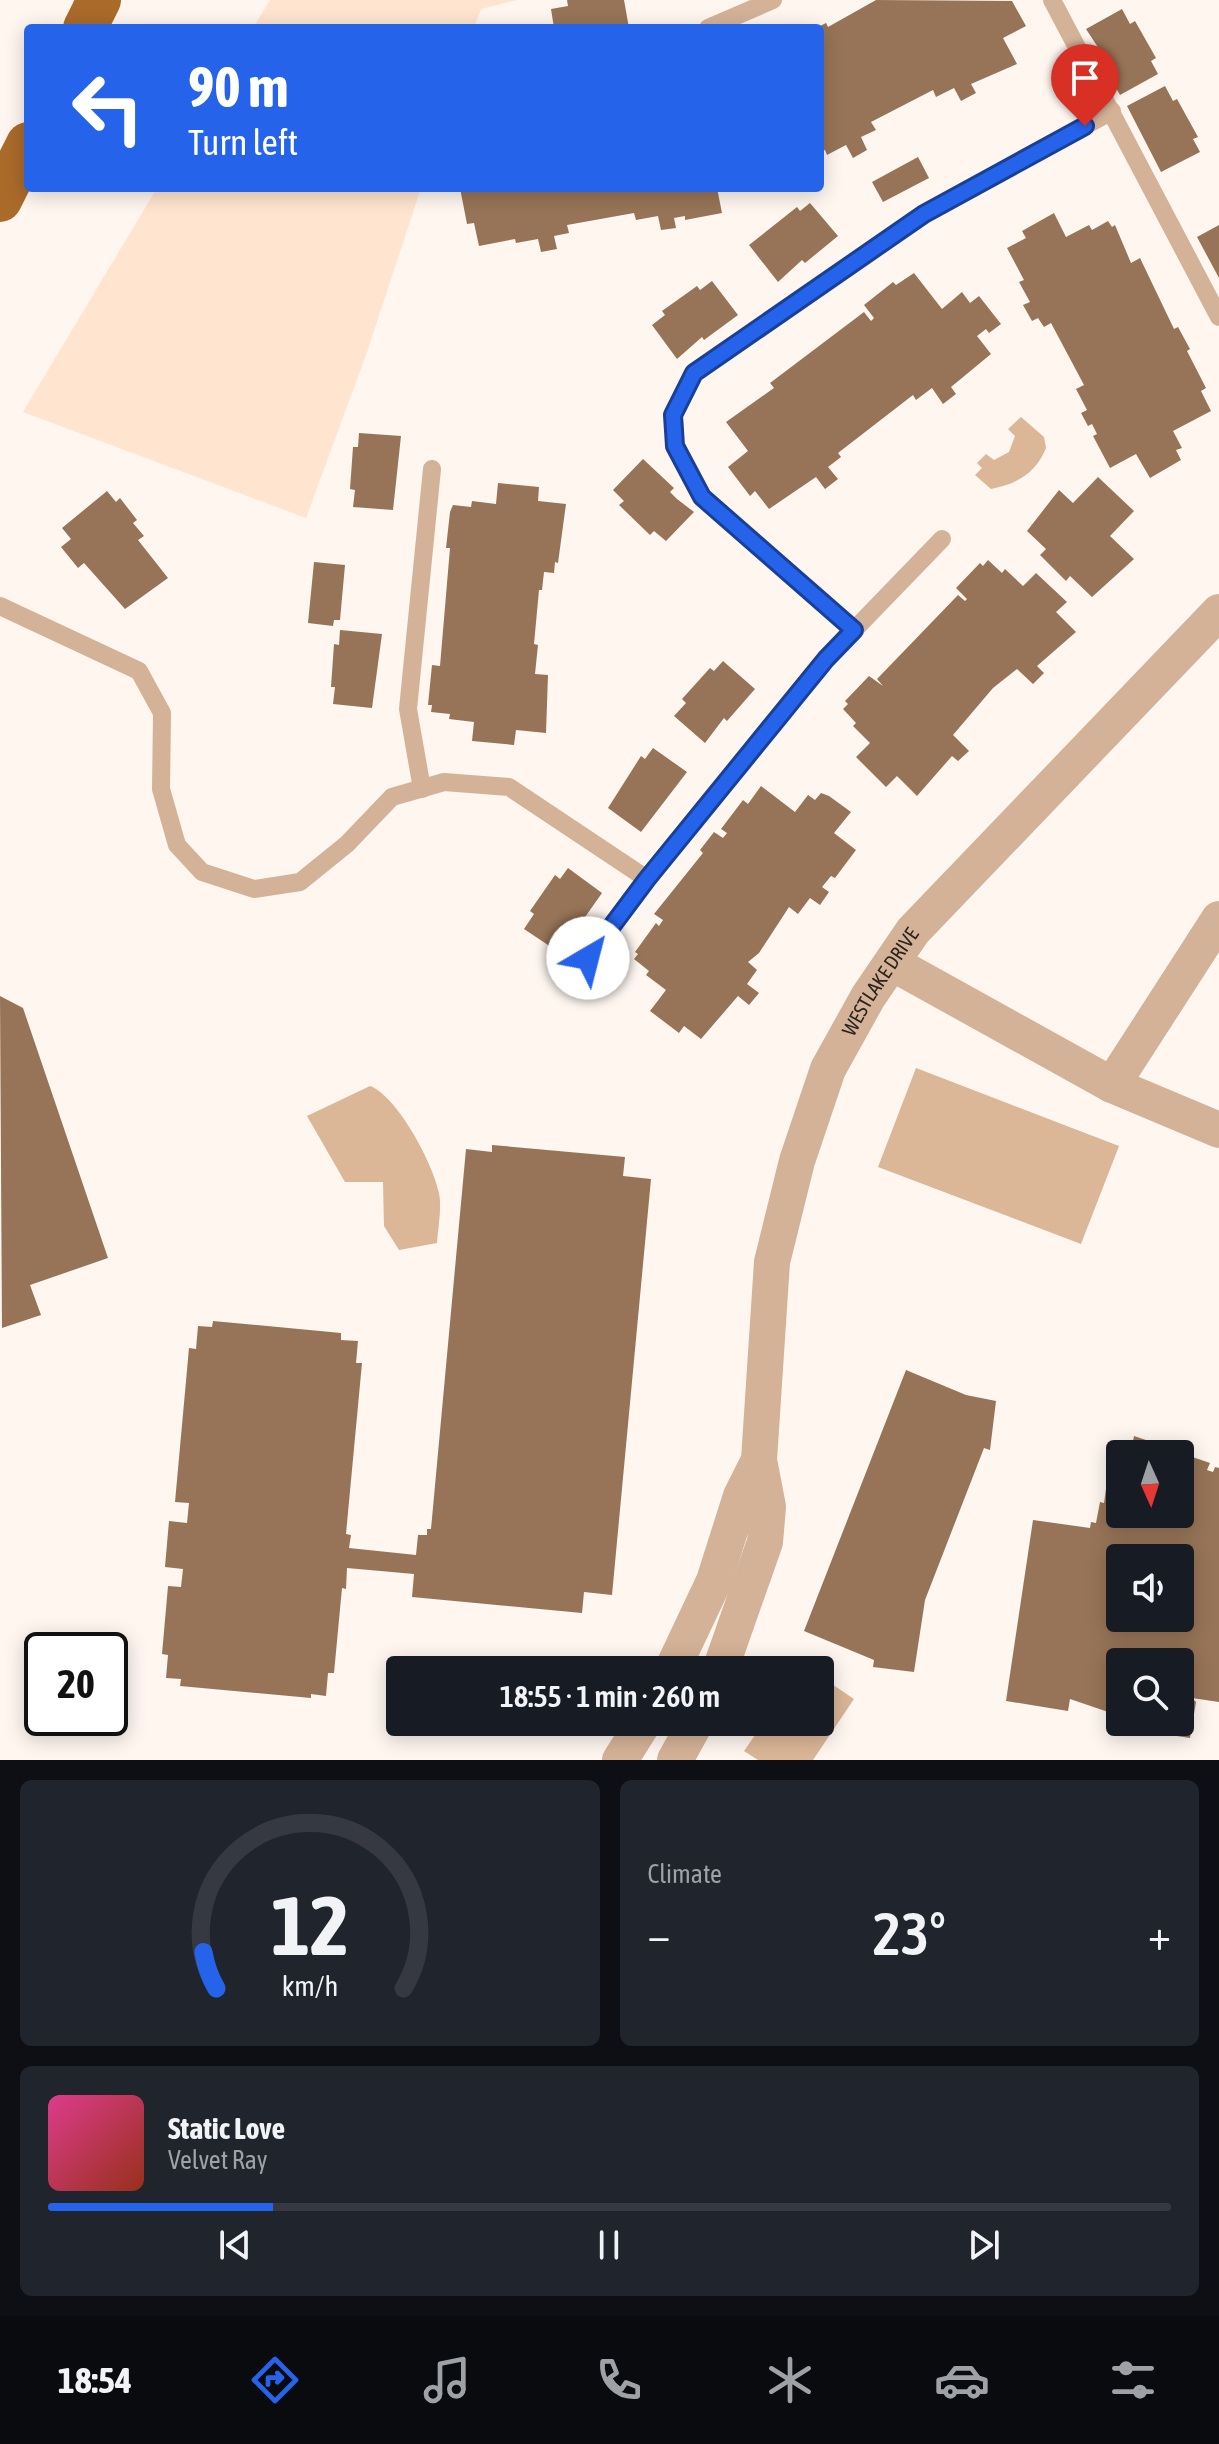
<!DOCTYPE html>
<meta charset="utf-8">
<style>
body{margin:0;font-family:"Asap Condensed",sans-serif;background:#20242c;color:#f1f3f6;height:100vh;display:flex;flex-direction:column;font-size:30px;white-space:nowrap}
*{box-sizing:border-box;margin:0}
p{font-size:26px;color:#9ea1a6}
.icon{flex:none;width:44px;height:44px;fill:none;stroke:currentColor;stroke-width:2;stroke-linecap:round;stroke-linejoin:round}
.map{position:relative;height:1760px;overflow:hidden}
.details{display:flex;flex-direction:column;gap:20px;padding:20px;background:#0d0f14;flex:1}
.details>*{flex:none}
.hud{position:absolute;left:24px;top:24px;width:800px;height:168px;border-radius:8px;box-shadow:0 4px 20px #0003;background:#2563eb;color:#fff;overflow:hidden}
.needle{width:52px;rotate:177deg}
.fabs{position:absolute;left:1106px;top:1440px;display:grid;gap:16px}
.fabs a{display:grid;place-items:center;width:88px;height:88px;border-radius:8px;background:#171b24;box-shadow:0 4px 20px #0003;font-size:40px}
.speed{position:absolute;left:24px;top:1632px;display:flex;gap:16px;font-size:40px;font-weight:700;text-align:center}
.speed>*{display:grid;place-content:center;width:104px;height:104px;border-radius:50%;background:#171b24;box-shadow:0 4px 20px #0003;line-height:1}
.speed .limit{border:4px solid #111;border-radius:12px;background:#fff;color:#111}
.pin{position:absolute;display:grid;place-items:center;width:68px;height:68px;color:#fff;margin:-82px -34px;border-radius:50% 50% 50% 0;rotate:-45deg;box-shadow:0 0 8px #0007}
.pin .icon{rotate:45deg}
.me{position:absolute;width:88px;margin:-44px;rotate:37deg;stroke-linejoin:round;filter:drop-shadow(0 0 6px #0008)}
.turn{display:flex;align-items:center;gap:28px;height:168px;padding:0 32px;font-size:36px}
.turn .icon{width:104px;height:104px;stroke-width:2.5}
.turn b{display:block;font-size:56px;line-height:68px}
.big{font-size:60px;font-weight:600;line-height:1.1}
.details .tile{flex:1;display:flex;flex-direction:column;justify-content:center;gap:12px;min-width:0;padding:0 28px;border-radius:12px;background:#20242c}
.details .dial{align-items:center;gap:0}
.dial svg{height:208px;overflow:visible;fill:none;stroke:#363941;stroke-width:7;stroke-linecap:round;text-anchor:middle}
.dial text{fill:#f1f3f6;stroke:none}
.song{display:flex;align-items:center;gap:24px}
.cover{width:96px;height:96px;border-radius:12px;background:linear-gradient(135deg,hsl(330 70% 55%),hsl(10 70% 35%))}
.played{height:8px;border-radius:4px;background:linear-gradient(90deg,#2563eb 20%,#363941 20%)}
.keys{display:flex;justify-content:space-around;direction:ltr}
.heat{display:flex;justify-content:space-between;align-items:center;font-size:44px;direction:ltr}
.details .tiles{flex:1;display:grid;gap:20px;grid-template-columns:1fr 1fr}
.tile:last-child{grid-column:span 2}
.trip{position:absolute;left:386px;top:1656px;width:448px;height:80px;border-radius:8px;background:#171b24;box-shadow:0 4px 20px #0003;font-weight:600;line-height:80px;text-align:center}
.tab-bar{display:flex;height:128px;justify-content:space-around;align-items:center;background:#090b0e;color:#9ea1a6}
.tab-bar .icon{width:56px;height:56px}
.tab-bar .active{color:#2563eb}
.tab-bar b{font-size:36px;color:#f1f3f6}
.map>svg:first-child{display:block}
.green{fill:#ffe5cf}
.water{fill:#dbb697}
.building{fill:#977457;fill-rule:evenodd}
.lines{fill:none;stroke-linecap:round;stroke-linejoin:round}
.service{stroke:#d4b297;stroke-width:18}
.minor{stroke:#d4b297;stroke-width:36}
.trunk{stroke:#aa6a2a;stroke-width:44}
.route-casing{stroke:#184099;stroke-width:20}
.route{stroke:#2563eb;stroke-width:14}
.labels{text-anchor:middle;stroke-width:6;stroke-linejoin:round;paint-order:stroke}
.street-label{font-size:20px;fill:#2a221c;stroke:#fff}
</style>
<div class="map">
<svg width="1219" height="1760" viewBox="0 0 1219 1760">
<rect width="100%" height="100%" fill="#fef6ef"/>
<g class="green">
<path d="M270 0H517L481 9 474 28H253Z"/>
<path d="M157 188H421L366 355 306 518 23 412Z"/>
</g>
<g class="water">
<path d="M1021 417 1044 437 1046 448C1036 473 1017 484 991 489L975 475 982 468 977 463 986 454 994 460 1009 452 1015 436 1008 429Z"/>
<path d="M916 1068 1119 1146 1081 1244 878 1167Z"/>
<path d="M370 1086C397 1096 433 1163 439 1193 442 1208 438 1228 437 1243L399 1250 384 1226 383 1182H345L307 1116Z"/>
<path d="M820 1676 854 1699 813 1760H758L744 1751 764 1722H820Z"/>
</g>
<g class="building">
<path d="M567 0H624L629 28H554L551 9 568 6Z"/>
<path d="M876 0 1012 1 1026 26 1003 38 1017 64 971 84 976 93 961 101 954 88 936 97 933 90 871 122 876 130 861 137 867 150 853 158 846 145 827 155 825 150 820 152V26L826 23 828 27Z"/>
<path d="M1122 9 1130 24 1135 21 1156 58 1151 61 1158 74 1120 95 1099 57 1103 55 1086 29Z"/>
<path d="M1165 86 1173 101 1177 99 1198 137 1193 139 1200 152 1161 172 1127 106Z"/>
<path d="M918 157 929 178 883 202 872 182Z"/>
<path d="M460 188H717L722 213 685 220V216L674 218 676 228 661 230 658 216 636 220 634 213 567 225 569 233 554 236 557 249 541 252 538 239 516 243 515 239 479 246 474 223 467 224Z"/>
<path d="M810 203 838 236 805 263 802 260 778 282 749 245 797 207 800 211Z"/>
<path d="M1054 213 1066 237 1089 225 1092 230 1108 221 1112 227 1115 225 1131 263 1140 258 1174 329 1178 327 1190 349 1187 351 1206 388 1201 391 1211 411 1173 431 1182 448 1176 450 1181 460 1150 478 1136 454 1110 468 1093 436 1097 434 1092 424 1088 426 1081 413 1087 410 1076 389 1084 385 1051 323 1044 327 1038 318 1032 321 1023 305 1030 302 1019 282 1024 280 1007 248 1026 238 1022 231Z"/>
<path d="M1219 225V278L1197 237Z"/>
<path d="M914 273 942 309 962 292 970 303 979 296 1001 324 989 333 986 329 977 336 991 354 951 387 956 394 943 404 932 388 916 400 913 395 838 453 841 457 828 467 838 479 825 489 816 477 769 509 755 491 750 496 728 467 748 451 726 422 774 388 770 383 864 312 871 321 874 318 864 305 893 282 896 285Z"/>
<path d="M712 281 738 315 704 340 702 337 677 359 652 325 665 315 662 311 697 286 700 290Z"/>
<path d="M359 433 401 436 393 510 353 507 355 490 350 489 353 447H358Z"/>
<path d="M643 459 674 488 670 492 677 499 694 512 666 541 654 531 650 535 619 505 624 501 613 490Z"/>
<path d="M1098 477 1134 511 1110 536 1134 559 1092 597 1070 576 1066 581 1040 555 1046 549 1027 531 1059 490 1073 503Z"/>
<path d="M498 483 539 487 538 501 566 504 558 563 555 562 554 573 544 572 542 590H539L534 644 538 645 535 674 548 675 546 733 516 730 514 745 472 741 474 722 449 719 450 714 431 712 432 705H428L432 665 440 666 450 548H446L450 512 453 505 471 507 472 501 496 504Z"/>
<path d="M107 491 116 502 120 498 137 520 133 523 144 536 138 540 168 578 125 609 84 563 78 568 61 547 71 539 62 528Z"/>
<path d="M988 560 1002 573 1005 569 1023 586 1036 573 1067 602 1056 612 1076 632 1037 666 1044 673 1033 684 1017 669 993 688 953 735 969 751 958 761 952 756 917 796 897 776 886 787 856 757 870 743 853 726 856 723 843 709 848 704 845 701 869 676 883 686 877 679 958 595 965 601 967 599 956 588 980 563 983 566Z"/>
<path d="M314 562 345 565 340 620H334L333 626 308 623Z"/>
<path d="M340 630 382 634 372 708 333 704 335 687H331L334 644 339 645Z"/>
<path d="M723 661 755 689 727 721 724 718 705 743 674 716 686 703 682 699 710 668 714 671Z"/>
<path d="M653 748 687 772 641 832 608 808 641 756 645 759Z"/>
<path d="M761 786 795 812 808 795 815 800 821 793 829 796 851 812 834 833 856 850 835 878 831 876 822 887 829 892 820 905 810 898 798 914 789 907 759 953 748 962 757 970 747 984 759 993 749 1005 738 996 701 1039 684 1026 679 1033 650 1011 666 990 646 975 649 971 634 959 638 954 635 952 656 923 659 926 663 920 654 914 703 853 700 850 714 832 723 838 727 833 721 829 743 800 748 804Z"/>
<path d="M568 868 602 893 578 927 573 924 557 951 524 929 534 914 530 911 555 875 560 879Z"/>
<path d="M0 996 23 1008 108 1258 30 1285 41 1315 2 1328Z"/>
<path d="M492 1145 625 1157 623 1176 651 1179 612 1595 584 1592 582 1613 412 1597 414 1574 347 1568 346 1589 342 1588 334 1673H328L326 1696 311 1694V1698L180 1686 181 1679 166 1678 168 1655 162 1654 168 1586 181 1587 183 1569 165 1567 169 1521 187 1523 189 1503 175 1502 189 1348 196 1349 198 1326 212 1327 213 1321 341 1333V1340L358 1341 356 1363H362L346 1534 351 1535 349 1548 416 1555 418 1535H427V1529H431L466 1149 492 1152Z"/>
<path d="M906 1370 966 1395 996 1401 990 1450 984 1448 925 1600 914 1672 873 1667 874 1660 804 1631Z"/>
<path d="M1134 1436 1149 1441 1147 1447 1153 1449 1155 1443 1169 1448 1167 1454H1118L1123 1441H1133Z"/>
<path d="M1175 1451 1210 1463 1207 1470 1213 1472 1215 1467 1219 1468V1702L1192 1698 1196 1702 1190 1738 1143 1731 1144 1725 1137 1722H1180V1662H1120V1716L1070 1699 1068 1711 1006 1701 1033 1520 1090 1528 1091 1522 1096 1523 1100 1502 1104 1503 1107 1482 1111 1484 1114 1476 1110 1474 1115 1462 1120 1463V1514H1180V1454H1174ZM1120 1558H1180V1618H1120Z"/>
</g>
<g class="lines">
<g class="service">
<path d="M1052 0 1219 317"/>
<path d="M708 28 773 0"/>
<path d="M0 606 139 671 162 713 161 789 177 845 202 872 254 889 300 882 347 844 392 797 444 782 509 787 647 879"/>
<path d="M854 630 702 497 675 446 673 415 694 373 924 214 1112 111"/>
<path d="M422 789 408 709 432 469"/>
<path d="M588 958 647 879 826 659 942 539"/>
</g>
<g class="minor">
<path d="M892 963 1112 1085 1219 1130"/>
<path d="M1112 1085 1219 919"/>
<path d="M672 1670 714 1581 741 1496 759 1460"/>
<path id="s1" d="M720 1670 765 1542 768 1507 759 1460 772 1262 797 1161 828 1069 868 997 913 931 1219 612"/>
<path d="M620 1760 644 1722"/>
<path d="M675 1760 696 1722"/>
</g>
<g class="trunk">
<path d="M85 28 99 0"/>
<path d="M0 200 28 144"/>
</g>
</g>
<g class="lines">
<g class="route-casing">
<path id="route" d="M588 958 647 879 826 659 854 630 702 497 675 446 673 415 694 373 924 214 1085 126"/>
</g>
<use href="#route" class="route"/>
</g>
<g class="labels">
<g class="street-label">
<text dy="7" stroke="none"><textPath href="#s1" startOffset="720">WESTLAKE DRIVE</textPath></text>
</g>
</g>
</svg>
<div class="fabs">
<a><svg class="needle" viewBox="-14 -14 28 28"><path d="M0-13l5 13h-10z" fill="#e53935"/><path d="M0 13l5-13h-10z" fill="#9ea1a6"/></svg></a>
<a><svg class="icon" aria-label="sound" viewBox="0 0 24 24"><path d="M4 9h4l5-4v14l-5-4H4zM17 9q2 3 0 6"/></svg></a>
<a><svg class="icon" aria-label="search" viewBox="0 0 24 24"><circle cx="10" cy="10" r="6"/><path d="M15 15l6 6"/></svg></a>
</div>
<div class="speed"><div class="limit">20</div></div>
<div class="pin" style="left:1085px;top:126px;background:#d93025"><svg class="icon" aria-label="arrive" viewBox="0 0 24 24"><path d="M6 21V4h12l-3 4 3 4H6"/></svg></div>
<svg class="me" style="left:588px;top:958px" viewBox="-20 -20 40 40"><circle r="19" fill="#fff"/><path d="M0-13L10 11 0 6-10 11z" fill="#2563eb"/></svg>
<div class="trip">18:55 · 1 min · 260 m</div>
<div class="hud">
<div class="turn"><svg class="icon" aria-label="left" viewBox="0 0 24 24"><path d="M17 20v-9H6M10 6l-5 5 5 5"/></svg><div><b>90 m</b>Turn left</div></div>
</div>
</div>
<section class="details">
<div class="tiles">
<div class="tile dial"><svg viewBox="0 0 100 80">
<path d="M14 69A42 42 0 1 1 86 69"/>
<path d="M14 69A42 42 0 0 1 9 55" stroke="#2563eb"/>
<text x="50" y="56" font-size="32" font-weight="700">12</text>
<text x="50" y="72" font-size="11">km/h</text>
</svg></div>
<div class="tile"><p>Climate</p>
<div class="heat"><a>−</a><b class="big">23°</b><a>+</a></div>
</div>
<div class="tile">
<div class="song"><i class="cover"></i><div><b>Static Love</b><p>Velvet Ray</p></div></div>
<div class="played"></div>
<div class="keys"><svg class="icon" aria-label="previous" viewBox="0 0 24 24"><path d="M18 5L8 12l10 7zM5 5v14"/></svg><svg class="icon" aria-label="pause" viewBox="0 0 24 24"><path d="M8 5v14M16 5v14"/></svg><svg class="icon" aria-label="next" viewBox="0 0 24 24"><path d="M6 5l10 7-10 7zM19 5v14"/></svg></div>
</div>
</div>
</section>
<nav class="tab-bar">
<b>18:54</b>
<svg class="icon active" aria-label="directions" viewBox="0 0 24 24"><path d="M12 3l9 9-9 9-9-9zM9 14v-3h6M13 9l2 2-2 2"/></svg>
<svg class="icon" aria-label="music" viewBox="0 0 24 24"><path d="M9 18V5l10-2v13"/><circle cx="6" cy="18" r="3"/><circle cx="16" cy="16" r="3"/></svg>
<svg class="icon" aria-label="phone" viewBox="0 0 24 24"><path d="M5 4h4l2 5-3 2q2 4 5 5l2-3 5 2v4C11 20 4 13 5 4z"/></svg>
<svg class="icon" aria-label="climate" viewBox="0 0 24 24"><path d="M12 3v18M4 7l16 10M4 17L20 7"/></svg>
<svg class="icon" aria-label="car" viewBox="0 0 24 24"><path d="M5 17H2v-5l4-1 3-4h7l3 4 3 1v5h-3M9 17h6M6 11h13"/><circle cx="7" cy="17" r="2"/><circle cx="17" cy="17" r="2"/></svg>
<svg class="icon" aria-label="filters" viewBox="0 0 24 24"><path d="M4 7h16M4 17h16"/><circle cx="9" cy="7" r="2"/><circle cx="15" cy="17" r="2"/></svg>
</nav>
